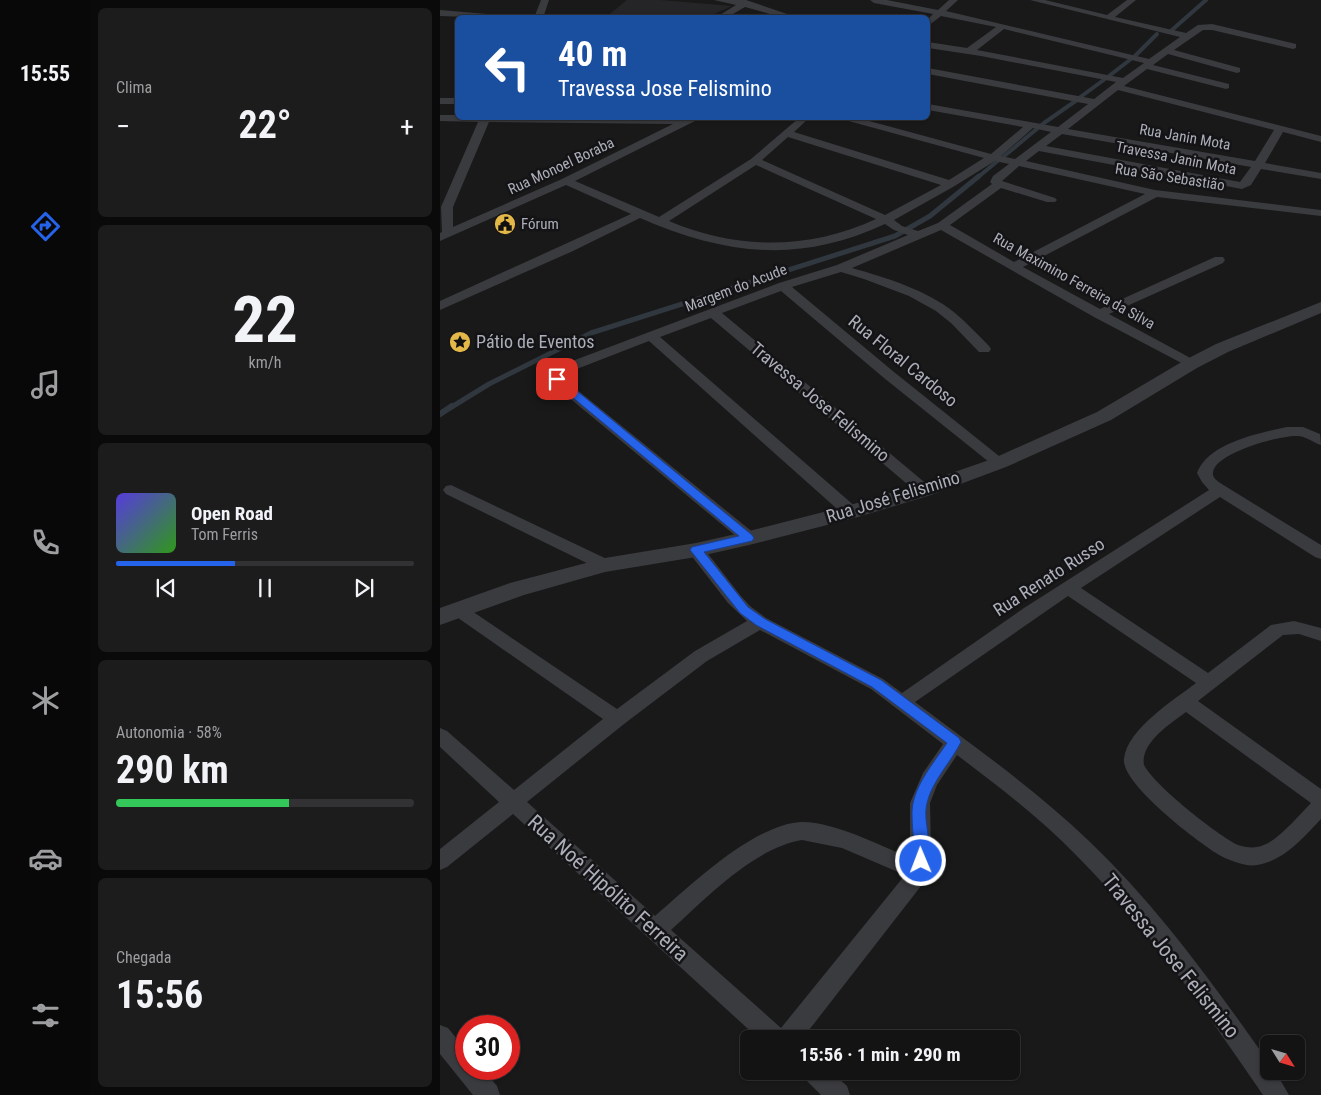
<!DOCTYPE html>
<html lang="pt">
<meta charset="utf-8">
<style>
body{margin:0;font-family:"Roboto Condensed",sans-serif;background:#1c1c1d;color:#f1f3f6;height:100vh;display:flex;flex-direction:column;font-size:19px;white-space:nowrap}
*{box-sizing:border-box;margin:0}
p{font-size:16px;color:#9d9ea0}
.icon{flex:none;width:28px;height:28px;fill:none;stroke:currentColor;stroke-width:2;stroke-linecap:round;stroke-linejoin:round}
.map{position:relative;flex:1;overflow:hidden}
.details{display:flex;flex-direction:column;gap:8px;padding:8px;background:#0a0a0b;width:350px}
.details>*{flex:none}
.guide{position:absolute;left:15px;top:15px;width:475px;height:105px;border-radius:8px;box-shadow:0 1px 4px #0004,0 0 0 1px #323234;background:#1a4fa0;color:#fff;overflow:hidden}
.needle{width:32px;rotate:127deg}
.buttons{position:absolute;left:820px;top:1035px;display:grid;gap:10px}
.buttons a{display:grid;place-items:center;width:45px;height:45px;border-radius:8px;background:#131314;box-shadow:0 1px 4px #0004,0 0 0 1px #323234;font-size:25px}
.speed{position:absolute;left:15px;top:1015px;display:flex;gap:10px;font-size:25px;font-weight:700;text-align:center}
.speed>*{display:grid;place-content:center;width:65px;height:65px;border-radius:50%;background:#131314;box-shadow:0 1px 4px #0004,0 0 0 1px #323234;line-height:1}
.speed .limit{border:8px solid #d22;background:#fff;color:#111}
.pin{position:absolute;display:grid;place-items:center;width:42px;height:42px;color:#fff;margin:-21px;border-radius:10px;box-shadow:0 2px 8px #0006}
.me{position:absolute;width:55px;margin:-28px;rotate:359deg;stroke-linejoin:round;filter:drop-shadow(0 0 4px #0008)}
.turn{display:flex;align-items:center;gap:18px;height:105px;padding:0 20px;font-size:22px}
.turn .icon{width:65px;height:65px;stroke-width:2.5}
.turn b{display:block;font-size:35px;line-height:42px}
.big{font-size:38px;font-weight:700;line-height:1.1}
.details .tile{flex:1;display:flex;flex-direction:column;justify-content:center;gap:8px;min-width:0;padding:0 18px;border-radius:8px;background:#1c1c1d}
.details .dial{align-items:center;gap:0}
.dial b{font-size:65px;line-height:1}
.song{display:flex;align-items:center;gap:15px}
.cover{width:60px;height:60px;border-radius:8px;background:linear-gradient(135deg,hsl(250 70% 55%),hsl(110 70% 35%))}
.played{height:5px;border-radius:2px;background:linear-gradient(90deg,#2563eb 40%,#323234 40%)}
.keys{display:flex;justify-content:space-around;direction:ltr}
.heat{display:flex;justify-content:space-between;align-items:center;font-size:28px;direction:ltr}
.charge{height:8px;border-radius:4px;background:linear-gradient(90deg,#34c759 58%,#323234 0)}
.trip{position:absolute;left:300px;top:1030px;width:280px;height:50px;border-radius:8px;background:#131314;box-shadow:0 1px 4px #0004,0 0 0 1px #323234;font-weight:700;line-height:50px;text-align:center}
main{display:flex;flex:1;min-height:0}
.tab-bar{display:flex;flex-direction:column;width:90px;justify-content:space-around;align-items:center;background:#080808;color:#9d9ea0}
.tab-bar .icon{width:35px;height:35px}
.tab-bar .active{color:#2563eb}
.tab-bar b{font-size:22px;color:#f1f3f6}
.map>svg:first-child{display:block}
.built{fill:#252527}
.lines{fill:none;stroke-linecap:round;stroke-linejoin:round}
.stream-far2{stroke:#30373e;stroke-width:4}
.stream-far1{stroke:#30373e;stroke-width:5}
.stream{stroke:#30373e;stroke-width:6}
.minor{fill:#3a3b3f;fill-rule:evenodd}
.tertiary{fill:#3a3b3f;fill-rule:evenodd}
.route{fill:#2563eb;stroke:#184099}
.labels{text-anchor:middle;stroke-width:5;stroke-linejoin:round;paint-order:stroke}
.far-street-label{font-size:15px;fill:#acafb9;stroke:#141416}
.far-poi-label{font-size:15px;fill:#acafb9;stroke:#141416;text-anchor:start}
.poi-label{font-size:18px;fill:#acafb9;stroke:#141416;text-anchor:start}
.street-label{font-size:18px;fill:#acafb9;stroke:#141416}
.near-street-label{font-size:21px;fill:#acafb9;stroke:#141416}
</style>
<main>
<nav class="tab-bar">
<b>15:55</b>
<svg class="icon active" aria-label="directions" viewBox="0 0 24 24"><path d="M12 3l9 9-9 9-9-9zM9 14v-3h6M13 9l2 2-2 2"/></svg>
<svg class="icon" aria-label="music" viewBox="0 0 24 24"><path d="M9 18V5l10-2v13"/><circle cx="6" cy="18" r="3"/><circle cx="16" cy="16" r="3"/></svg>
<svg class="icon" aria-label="phone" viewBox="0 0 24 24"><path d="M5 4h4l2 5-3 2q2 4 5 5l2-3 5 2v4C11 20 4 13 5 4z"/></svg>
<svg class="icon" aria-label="climate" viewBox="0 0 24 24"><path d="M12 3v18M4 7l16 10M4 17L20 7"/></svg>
<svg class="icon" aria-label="car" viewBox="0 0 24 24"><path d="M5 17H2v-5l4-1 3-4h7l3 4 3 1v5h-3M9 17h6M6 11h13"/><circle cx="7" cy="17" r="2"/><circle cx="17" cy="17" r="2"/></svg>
<svg class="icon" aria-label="filters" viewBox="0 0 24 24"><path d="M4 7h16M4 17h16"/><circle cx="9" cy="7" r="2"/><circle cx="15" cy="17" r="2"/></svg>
</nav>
<section class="details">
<div class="tile"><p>Clima</p>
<div class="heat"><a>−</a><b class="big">22°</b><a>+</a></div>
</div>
<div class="tile dial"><b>22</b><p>km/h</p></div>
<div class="tile">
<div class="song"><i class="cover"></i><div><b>Open Road</b><p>Tom Ferris</p></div></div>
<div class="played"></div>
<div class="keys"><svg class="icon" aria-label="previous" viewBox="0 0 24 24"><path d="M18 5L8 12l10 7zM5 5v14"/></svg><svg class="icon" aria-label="pause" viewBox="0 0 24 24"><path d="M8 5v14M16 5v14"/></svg><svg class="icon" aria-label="next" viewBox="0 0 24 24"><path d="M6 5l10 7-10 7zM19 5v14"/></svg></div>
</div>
<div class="tile"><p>Autonomia · 58%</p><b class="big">290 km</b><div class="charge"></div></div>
<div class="tile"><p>Chegada</p><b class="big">15:56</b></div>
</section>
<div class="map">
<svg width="881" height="1095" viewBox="0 0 881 1095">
<rect width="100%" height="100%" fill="#19191a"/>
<path class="built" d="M187 0H220L292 6 267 17H166Z"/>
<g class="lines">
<g class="stream-far2">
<path d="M732 30 766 0"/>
<path d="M695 56 717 34"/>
<path d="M669 76 691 59"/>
<path d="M639 98 665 79"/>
<path d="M563 157 604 123 637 100"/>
<path d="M537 178 560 159"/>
</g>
<path class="stream-far1" d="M10 408 49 384 151 333 455 236 490 216 539 176"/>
<path class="stream" d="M0 414 12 406"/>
<g class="minor">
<path d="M101 0H109L103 18H94Z"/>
<path d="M274 0H306L359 18H344L305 7 286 18H275L296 5Z"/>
<path d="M430 0H447L498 10 509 0H518L506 11 709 59 740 37 590 0H605L667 15 687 0H696L675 17 746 33 758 25 772 24 856 44V48L853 49 772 30H763L734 50 800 68V72L797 73 728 54 713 65 789 84V88L786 89 707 69 684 86 881 136V142L843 132 825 163 881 173V179L821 169 811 185 802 189 599 151 586 161 715 190 881 210V216L717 197 583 267 660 309 775 257H783L785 260 783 263 669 314 756 361 758 364 756 367 751 368 654 317 501 230 412 268C447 278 487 290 515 313 527 323 538 335 549 346L551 349 549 352H539L511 323 496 311 469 296 424 279 401 272 352 287 454 372 564 460 567 463 564 466H554L444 378 341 291 282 313 489 486 492 490 489 494H479L271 318 220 337 417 508 419 512 417 516 411 517 405 516 209 341 129 372 125 375V380L315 534 317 538 315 542 309 543 303 542 115 386 110 379 113 371 119 366 339 283 397 265 468 235 454 230 445 224C359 264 285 255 200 218L133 251 0 310V301L191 214 126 185 0 241V233L2 232 1 207 38 122 0 121V115H18V118H258L257 120 135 181 219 217 311 159 359 118H369L354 132 509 180 544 158 405 120 404 118H418L551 154 583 127 488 110V104L618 127 648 104 488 74V68L654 99 676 82 541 56 488 48V42L527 48 556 27 501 16 488 26V19L493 14 434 3ZM564 29 704 63 683 78 537 50ZM678 90 834 130 815 161 628 129ZM49 122 233 124 122 179 13 227V207ZM593 128 611 132 575 159 561 156ZM622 134 811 167 800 182 606 146ZM348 137 501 185 445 215 322 160ZM555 161 569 164 553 176 550 182 552 184 498 223 478 231 462 226 454 220 513 187ZM316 165 436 219C370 250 296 250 229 221ZM579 166 705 194 574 262 510 225 561 188 607 202H615L617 200 615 198 562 181Z"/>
<path d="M0 10 59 15 63 18 0 16Z"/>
<rect x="0" y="98" width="18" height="6"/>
<path d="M847 427H863L880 434 881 445C872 442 865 435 855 436 839 436 774 453 773 473 772 479 781 483 785 486L881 545V559L875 557 780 497 641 588 768 673 831 625 854 621 881 628V641L859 634 843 635 758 701 881 789V819C864 837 844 861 817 865 806 867 791 861 781 856 760 844 681 784 684 759 687 729 734 700 756 683L628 596 475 702C535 747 596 790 650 842 718 907 775 986 829 1063V1071H835L849 1095H823C766 1012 708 927 636 855 600 818 558 786 517 755L497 785 490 803 491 853 488 871 481 886 362 1039H319L73 814 7 867 0 870V849L59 802 0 747V728L7 731 74 790 163 719 11 613 8 609 11 605 17 603 23 605 177 709 255 651 307 621 288 603 250 554 248 550 250 546 256 544 262 546 300 595 310 606 326 618 443 679 462 693 584 608 769 490 762 482 757 473C768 443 819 433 847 427ZM320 630 431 689 503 744 483 773 470 803V858C442 846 392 821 361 822 313 825 251 885 215 916L87 802 184 724 267 661ZM746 712 871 803C858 816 835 845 817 847 811 848 804 847 798 845 777 835 714 785 704 765 700 743 730 724 746 712ZM362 840 402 848 465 875 341 1028 231 930C266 898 314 848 362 840Z"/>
<path d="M11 485 171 561 173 565 171 569 165 571 159 569 6 494 3 490 6 486Z"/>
<path d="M0 1025 8 1028 26 1050V1069H42L57 1086 60 1095H33L0 1054Z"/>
<path d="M361 1071H390L407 1086 410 1095H381L365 1079Z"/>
</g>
<path class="tertiary" d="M881 302V313L788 352 757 368 671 420 566 467 491 495 418 517 309 545 256 557 165 572 84 595 0 625V608L70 583 165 558 256 543 309 531 407 506 477 485 552 459 657 412 745 360 776 344Z"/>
</g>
<path class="route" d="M117 376 120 377 312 535 314 538 312 541 264 552 308 607 325 619 441 680 519 738 521 742C511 762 492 781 487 803 482 823 495 846 486 865L481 867 476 865C473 858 475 850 474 842 473 834 472 824 472 815 471 789 493 764 507 743L432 687 316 625 300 613 250 550 252 547 299 536 113 381V377Z"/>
<defs>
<g id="civic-disc" transform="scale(1.125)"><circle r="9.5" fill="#e3b748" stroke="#141416"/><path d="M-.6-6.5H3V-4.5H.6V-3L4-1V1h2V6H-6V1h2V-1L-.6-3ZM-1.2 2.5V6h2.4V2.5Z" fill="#111"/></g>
<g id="sight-disc" transform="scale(1.125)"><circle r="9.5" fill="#e3b748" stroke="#141416"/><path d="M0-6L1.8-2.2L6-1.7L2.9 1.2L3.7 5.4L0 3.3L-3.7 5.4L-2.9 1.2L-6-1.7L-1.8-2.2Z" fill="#111"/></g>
</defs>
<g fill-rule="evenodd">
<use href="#civic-disc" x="65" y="224"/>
<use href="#sight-disc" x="20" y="342"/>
</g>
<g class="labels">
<g class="far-street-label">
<text transform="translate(745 137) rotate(10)" y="5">Rua Janin Mota</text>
<text transform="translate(736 158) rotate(11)" y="5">Travessa Janin Mota</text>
<text transform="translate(121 166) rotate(-25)" y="5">Rua Monoel Boraba</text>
<text transform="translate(730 177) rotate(9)" y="5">Rua São Sebastião</text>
<text transform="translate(634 281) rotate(29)" y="5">Rua Maximino Ferreira da Silva</text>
<text transform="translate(296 288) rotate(-21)" y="5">Margem do Acude</text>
</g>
<g class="far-poi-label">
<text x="81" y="229">Fórum</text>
</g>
<g class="poi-label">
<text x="36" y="348">Pátio de Eventos</text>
</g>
<g class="street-label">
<text transform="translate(463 361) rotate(39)" y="6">Rua Floral Cardoso</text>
<text transform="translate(380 402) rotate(40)" y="6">Travessa Jose Felismino</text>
<text transform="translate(453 497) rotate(-17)" y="6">Rua José Felismino</text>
<text transform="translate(609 577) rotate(-33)" y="6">Rua Renato Russo</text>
</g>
<g class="near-street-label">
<text transform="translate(168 888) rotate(42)" y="7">Rua Noé Hipólito Ferreira</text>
<text transform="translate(731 956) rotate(51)" y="7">Travessa Jose Felismino</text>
</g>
</g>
</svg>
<div class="buttons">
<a><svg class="needle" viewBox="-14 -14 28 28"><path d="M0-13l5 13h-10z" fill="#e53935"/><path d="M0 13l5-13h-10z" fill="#9d9ea0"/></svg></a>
</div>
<div class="speed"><div class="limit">30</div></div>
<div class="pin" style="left:117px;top:379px;background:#d93025"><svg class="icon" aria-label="arrive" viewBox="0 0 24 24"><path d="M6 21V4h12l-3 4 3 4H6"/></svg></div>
<svg class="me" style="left:481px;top:861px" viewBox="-20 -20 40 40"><circle r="17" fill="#2563eb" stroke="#fff" stroke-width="3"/><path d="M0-11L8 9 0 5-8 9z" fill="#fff"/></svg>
<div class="trip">15:56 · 1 min · 290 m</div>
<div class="guide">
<div class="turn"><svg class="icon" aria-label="left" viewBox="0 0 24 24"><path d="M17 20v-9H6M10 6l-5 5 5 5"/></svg><div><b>40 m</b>Travessa Jose Felismino</div></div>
</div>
</div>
</main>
